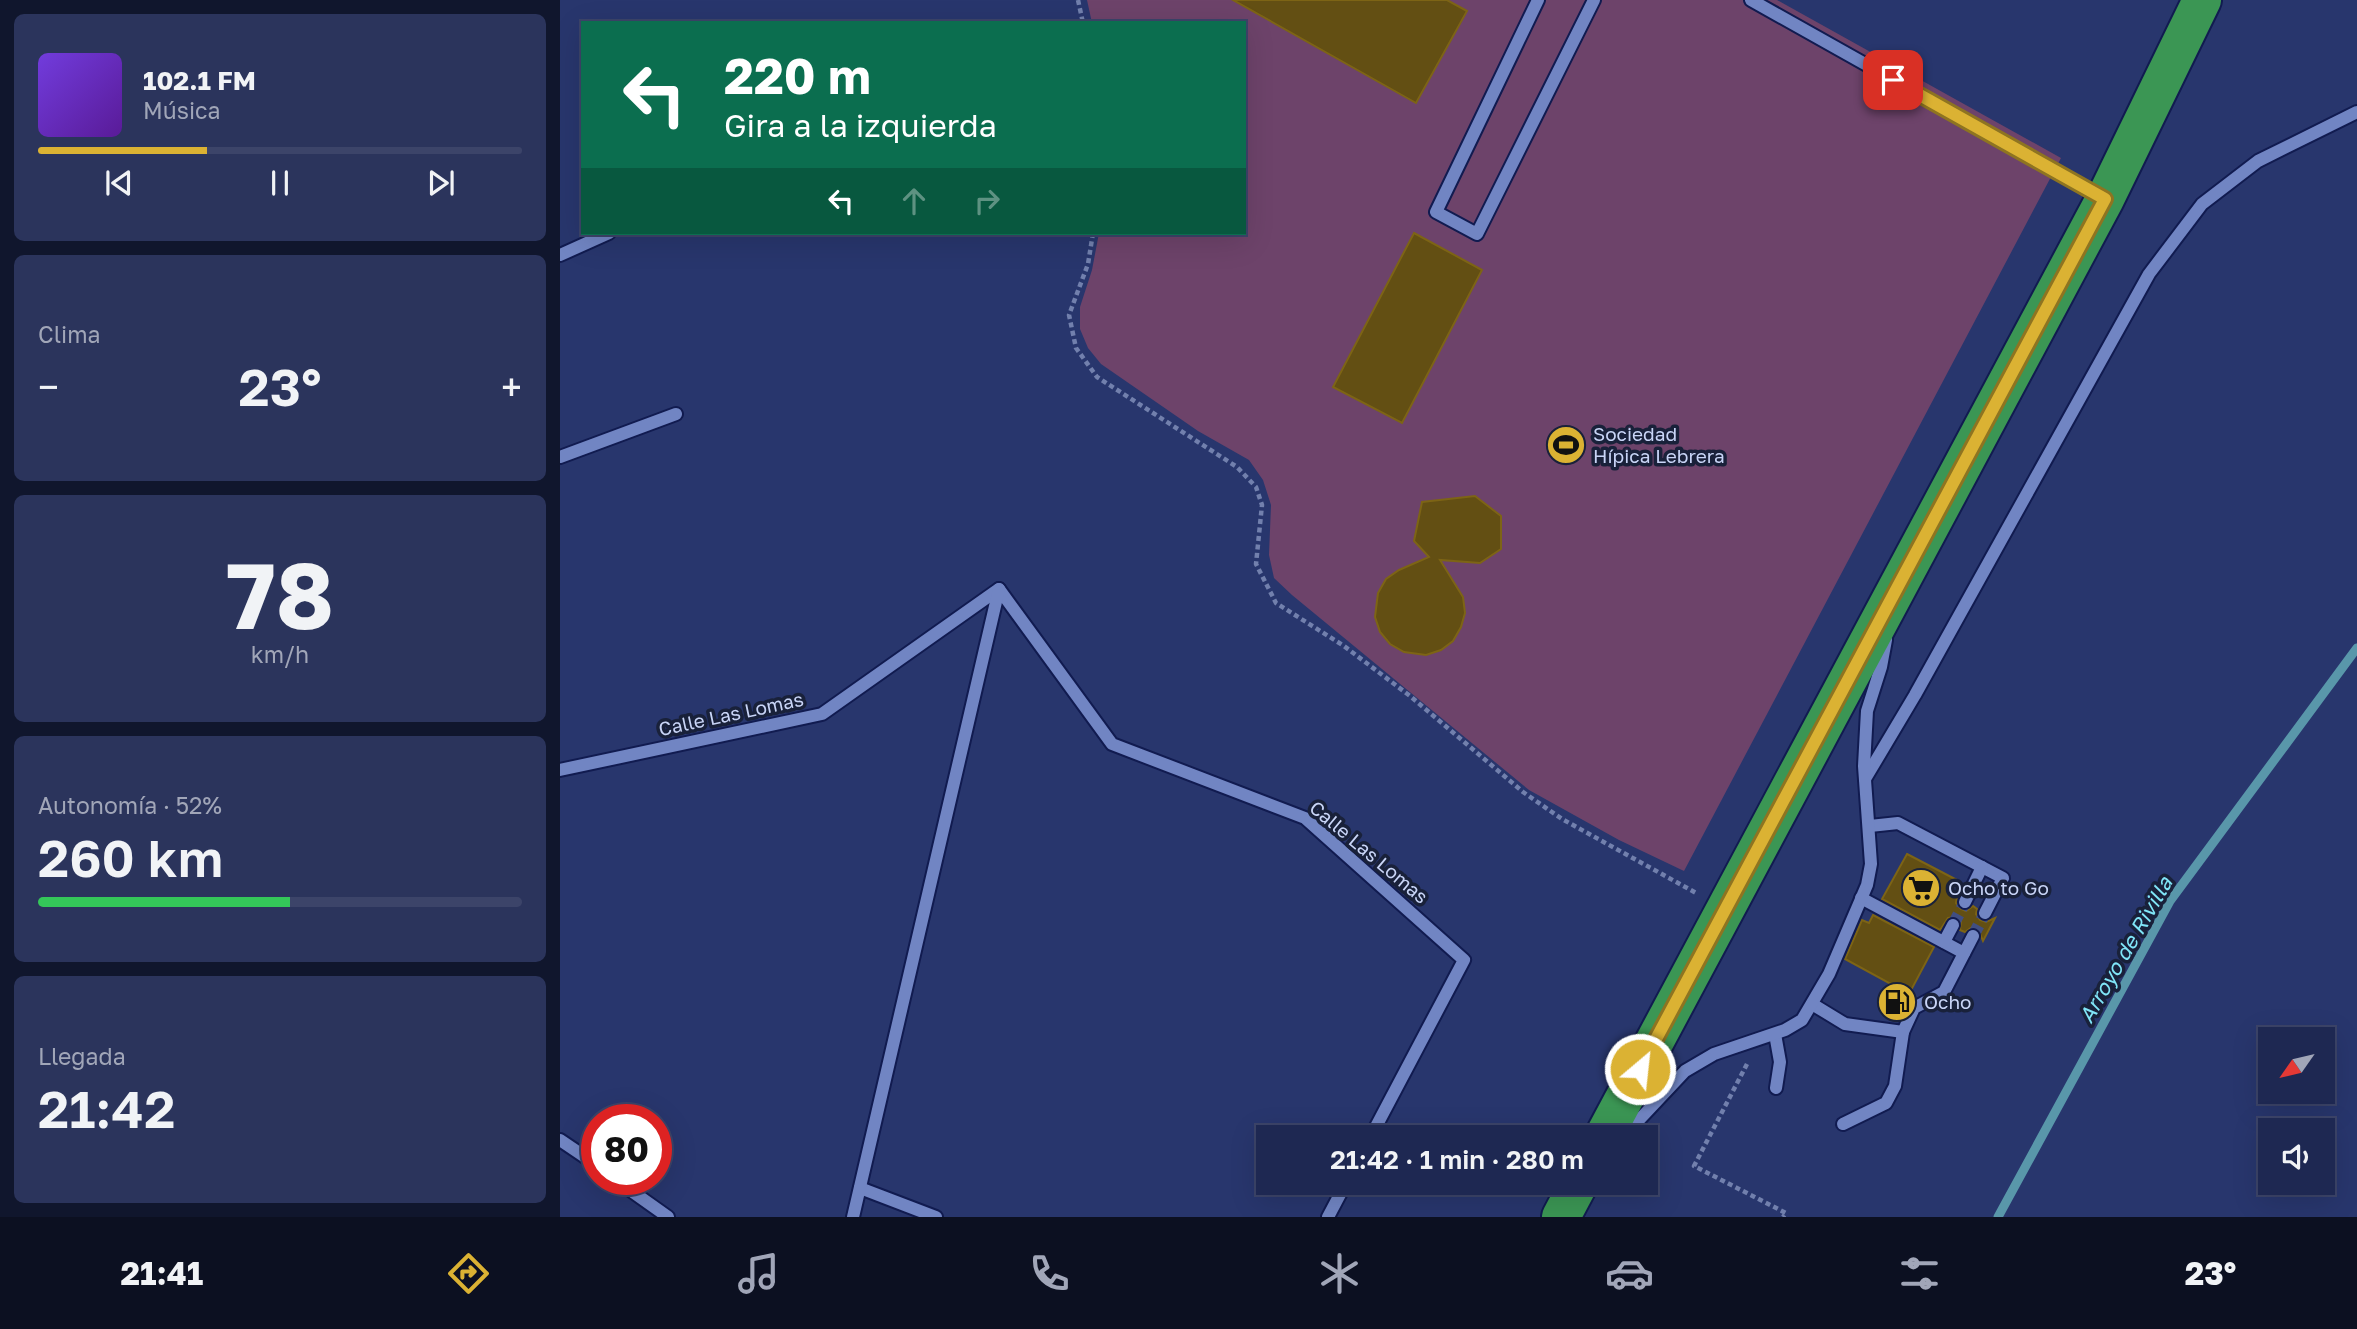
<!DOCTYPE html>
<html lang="es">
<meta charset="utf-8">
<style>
body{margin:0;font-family:"Golos Text",sans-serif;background:#2b345c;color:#f1f3f6;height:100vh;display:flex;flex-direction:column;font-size:26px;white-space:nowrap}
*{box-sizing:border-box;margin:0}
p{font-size:23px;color:#a1a6b8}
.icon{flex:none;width:38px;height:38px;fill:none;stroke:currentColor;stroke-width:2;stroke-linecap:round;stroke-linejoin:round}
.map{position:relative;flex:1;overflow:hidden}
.drawer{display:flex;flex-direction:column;gap:14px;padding:14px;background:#10162d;width:560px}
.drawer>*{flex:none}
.banner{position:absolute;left:21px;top:21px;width:665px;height:214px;border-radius:0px;box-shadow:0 7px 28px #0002,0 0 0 2px #3c4469;background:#0b6e4f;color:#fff;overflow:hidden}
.needle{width:46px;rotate:236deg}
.controls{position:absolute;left:1698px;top:1027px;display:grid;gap:14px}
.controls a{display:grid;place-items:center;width:77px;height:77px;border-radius:0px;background:#1e2852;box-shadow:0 7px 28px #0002,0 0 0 2px #3c4469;font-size:35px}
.speed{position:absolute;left:21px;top:1104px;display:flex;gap:14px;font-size:35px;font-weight:700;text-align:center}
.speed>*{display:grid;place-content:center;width:91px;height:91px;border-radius:50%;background:#1e2852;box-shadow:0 7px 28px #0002,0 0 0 2px #3c4469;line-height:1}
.speed .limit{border:10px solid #d22;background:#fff;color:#111}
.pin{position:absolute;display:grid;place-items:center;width:60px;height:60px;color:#fff;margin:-30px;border-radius:14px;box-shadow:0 4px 10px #0006}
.me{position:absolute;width:77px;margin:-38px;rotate:28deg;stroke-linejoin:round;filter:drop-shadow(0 0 5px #0008)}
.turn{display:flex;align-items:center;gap:24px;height:147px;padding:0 28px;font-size:32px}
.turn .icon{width:91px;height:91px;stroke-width:2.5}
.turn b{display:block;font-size:49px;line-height:60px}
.lanes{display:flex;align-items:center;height:66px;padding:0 28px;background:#0003;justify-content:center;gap:35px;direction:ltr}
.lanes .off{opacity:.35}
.big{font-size:52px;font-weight:600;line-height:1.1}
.drawer .tile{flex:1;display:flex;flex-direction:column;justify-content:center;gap:10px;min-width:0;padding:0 24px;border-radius:10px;background:#2b345c}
.drawer .dial{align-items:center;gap:0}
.dial b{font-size:91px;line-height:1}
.song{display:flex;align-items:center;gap:21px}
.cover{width:84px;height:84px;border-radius:10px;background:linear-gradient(135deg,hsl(260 70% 55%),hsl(270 70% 35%))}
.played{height:7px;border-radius:4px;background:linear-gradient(90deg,#dbb233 35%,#3c4469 35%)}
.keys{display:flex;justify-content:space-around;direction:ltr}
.heat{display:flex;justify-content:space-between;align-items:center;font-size:38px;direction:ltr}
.charge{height:10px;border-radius:5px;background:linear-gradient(90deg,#34c759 52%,#3c4469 0)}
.trip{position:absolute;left:696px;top:1125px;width:402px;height:70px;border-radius:0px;background:#1e2852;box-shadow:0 7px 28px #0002,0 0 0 2px #3c4469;font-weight:600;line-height:70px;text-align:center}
.tab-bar{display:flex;height:112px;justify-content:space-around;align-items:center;background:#0c1021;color:#a1a6b8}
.tab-bar .icon{width:49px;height:49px}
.tab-bar .selected{color:#dbb233}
.tab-bar b{font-size:32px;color:#f1f3f6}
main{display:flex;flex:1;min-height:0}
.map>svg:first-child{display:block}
.green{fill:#6d436a}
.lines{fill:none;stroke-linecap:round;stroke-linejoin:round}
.stream{stroke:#5997aa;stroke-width:9}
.building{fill:#634f13;stroke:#7d6415;stroke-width:2}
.minor-tunnel{stroke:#404e82;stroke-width:12;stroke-dasharray:12 6;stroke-linecap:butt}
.minor-casing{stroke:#111b50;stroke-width:16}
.highway-casing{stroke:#111b50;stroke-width:42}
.path{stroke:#7280ad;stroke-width:4.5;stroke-dasharray:5 3.5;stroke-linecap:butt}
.minor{stroke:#7185c3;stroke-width:12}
.highway{stroke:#3b9654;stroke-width:38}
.route-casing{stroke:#8e7421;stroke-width:18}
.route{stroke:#dbb233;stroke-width:12}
.labels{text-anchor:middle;stroke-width:7;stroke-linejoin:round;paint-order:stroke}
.poi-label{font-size:19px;fill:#c9d5f7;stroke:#19213a;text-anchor:start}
.street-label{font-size:19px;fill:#c9d5f7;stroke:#19213a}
.water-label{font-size:21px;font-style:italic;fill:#80e6f8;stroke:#19213a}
</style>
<main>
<section class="drawer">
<div class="tile">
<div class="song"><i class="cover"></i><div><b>102.1 FM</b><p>Música</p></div></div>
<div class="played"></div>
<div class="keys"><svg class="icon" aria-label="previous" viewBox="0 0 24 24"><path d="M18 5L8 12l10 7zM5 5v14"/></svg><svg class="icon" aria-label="pause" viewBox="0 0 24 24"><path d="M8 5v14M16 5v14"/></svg><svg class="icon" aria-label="next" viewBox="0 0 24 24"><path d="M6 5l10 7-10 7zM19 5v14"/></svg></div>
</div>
<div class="tile"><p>Clima</p>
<div class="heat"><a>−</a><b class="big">23°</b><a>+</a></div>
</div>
<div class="tile dial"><b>78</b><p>km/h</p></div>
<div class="tile"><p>Autonomía · 52%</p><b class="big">260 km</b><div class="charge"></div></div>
<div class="tile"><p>Llegada</p><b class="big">21:42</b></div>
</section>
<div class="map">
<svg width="1797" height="1217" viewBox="0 0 1797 1217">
<rect width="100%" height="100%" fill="#28366d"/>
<path class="green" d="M527 0H1217L1501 158 1124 871 1059 840 969 790 732 595 714 578 709 555 711 505 703 480 689 460 638 431 541 364 528 348 520 329V307L532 270 539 233H684V23H532Z"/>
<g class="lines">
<path class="stream" d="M1438 1217 1610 901 1797 648"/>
</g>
<g class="building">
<path d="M673 0H887L907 11 856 103Z"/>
<path d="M854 233 922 270 842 423 773 387Z"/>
<path d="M915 496 941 516V549L920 563 880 560 903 597 905 613 901 627 893 641 881 650 866 655 844 652 830 644 820 632 815 617 818 593 826 579 839 570 869 557 854 541 862 502Z"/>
<path d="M1347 854 1397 880 1390 894 1397 898 1396 903 1401 909 1406 911 1413 906 1417 909 1416 914 1420 920 1426 922 1435 918 1423 941 1418 929 1412 927 1405 932 1400 930 1401 921 1396 917 1388 918 1380 930 1322 899Z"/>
<path d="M1313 915 1374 947 1349 994 1285 959 1302 920 1309 923Z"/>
</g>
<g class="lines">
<g class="minor-tunnel">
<path d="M1393 925 1405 902"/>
<path d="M1413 936 1425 913"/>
</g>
<g class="minor-casing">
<g id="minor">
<path d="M978 0 876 212 917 234 1034 0"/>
<path d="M1191 0 1542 197"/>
<path d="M0 255 49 233"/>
<path d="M0 457 116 414"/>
<path d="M0 770 262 714 439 589 552 744 745 818 904 960 810 1138"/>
<path d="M1305 779 1355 695 1589 274 1642 204 1698 161 1797 112"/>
<path d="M1310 826 1338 823 1443 878 1425 913"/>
<path d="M1301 898 1404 953"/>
<path d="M1405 902 1422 867"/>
<path d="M1384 942 1393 925"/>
<path d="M1252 1004 1285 1024 1343 1032 1354 1008 1384 992 1413 936"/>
<path d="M1215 1034 1220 1062 1216 1088"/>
<path d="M1283 1124 1326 1103 1335 1086 1343 1032"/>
<path d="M1062 1138 1125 1071 1154 1054 1225 1030 1242 1020 1269 974 1307 885 1311 864 1304 766 1307 711 1321 667 1326 640"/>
<path d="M0 1140 37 1165"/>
<path d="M56 1180 108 1217"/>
<path d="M300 1188 376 1217"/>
<path d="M293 1217 439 589"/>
<path d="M768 1217 786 1183"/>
</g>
</g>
<g class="highway-casing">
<g id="highway">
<path d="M1043 1138 1545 199 1642 0"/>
<path d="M1001 1217 1019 1183"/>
</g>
</g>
<g class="path">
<path d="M518 0 523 23"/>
<path d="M533 233 528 264 509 315 516 348 537 377 677 467 696 487 702 505 696 564 716 603 784 646 850 696 963 792 1002 819 1138 894"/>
<path d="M1187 1064 1134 1166 1226 1213 1223 1217"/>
</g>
<use href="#minor" class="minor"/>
<use href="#highway" class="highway"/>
</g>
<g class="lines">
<g class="route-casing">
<path id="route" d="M1080 1069 1545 199 1333 80"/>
</g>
<use href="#route" class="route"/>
</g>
<defs>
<g id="stadium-disc" transform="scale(2.0125)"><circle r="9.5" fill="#dbb233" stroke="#19213a"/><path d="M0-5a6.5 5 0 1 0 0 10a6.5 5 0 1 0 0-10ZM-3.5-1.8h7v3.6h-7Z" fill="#111"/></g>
<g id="supermarket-disc" transform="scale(2.0125)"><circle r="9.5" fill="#dbb233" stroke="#19213a"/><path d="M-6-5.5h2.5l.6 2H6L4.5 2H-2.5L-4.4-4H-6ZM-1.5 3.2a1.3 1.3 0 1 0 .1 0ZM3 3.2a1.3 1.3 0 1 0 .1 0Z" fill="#111"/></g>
<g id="fuel-disc" transform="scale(2.0125)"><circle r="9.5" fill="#dbb233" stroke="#19213a"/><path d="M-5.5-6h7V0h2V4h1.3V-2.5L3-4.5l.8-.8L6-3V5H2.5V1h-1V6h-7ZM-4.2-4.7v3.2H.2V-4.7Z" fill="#111"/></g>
</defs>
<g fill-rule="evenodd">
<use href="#stadium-disc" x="1006" y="445"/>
<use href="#supermarket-disc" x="1361" y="888"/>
<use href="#fuel-disc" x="1337" y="1002"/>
</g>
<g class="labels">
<g class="poi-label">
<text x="1033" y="441">Sociedad<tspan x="1033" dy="22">Hípica Lebrera</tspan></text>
<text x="1388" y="895">Ocho to Go</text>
<text x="1364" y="1009">Ocho</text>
</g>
<g class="street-label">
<text transform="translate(171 714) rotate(-12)" y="7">Calle Las Lomas</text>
<text transform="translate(809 852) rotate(40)" y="7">Calle Las Lomas</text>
</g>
<g class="water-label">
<text transform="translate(1566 950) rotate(-60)" y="7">Arroyo de Rivilla</text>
</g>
</g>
</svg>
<div class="controls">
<a><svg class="needle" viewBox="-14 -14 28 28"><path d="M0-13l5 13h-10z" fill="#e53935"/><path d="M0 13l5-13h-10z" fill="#a1a6b8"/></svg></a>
<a><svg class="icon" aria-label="sound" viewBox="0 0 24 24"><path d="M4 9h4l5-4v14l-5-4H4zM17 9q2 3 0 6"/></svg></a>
</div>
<div class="speed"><div class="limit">80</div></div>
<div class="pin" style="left:1333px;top:80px;background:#d93025"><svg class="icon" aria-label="arrive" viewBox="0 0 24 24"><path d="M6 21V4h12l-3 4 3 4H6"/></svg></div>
<svg class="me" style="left:1080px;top:1069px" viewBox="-20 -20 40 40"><circle r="17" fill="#dbb233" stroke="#fff" stroke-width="3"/><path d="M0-11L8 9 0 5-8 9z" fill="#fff"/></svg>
<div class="trip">21:42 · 1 min · 280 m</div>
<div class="banner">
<div class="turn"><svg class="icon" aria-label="left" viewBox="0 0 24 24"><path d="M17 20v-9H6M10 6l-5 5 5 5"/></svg><div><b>220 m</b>Gira a la izquierda</div></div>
<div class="lanes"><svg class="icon" aria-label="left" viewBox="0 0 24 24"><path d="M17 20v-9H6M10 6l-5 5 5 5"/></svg><svg class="icon off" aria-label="ahead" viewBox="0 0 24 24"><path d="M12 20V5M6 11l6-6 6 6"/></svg><svg class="icon off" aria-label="right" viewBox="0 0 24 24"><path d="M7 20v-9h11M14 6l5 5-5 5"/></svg></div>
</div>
</div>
</main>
<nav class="tab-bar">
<b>21:41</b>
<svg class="icon selected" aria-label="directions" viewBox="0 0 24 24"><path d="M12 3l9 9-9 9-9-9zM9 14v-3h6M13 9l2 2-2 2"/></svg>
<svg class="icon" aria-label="music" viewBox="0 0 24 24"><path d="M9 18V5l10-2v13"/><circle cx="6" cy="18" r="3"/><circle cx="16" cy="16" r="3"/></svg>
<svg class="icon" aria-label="phone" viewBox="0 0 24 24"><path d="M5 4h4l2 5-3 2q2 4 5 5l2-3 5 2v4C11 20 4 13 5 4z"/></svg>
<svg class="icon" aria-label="climate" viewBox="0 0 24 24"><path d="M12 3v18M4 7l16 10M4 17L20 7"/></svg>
<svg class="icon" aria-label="car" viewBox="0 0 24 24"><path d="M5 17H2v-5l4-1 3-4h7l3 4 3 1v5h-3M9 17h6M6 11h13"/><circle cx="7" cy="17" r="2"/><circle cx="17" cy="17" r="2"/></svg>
<svg class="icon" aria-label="filters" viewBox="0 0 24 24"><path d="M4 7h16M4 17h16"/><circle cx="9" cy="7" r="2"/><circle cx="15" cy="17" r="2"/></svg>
<b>23°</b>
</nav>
